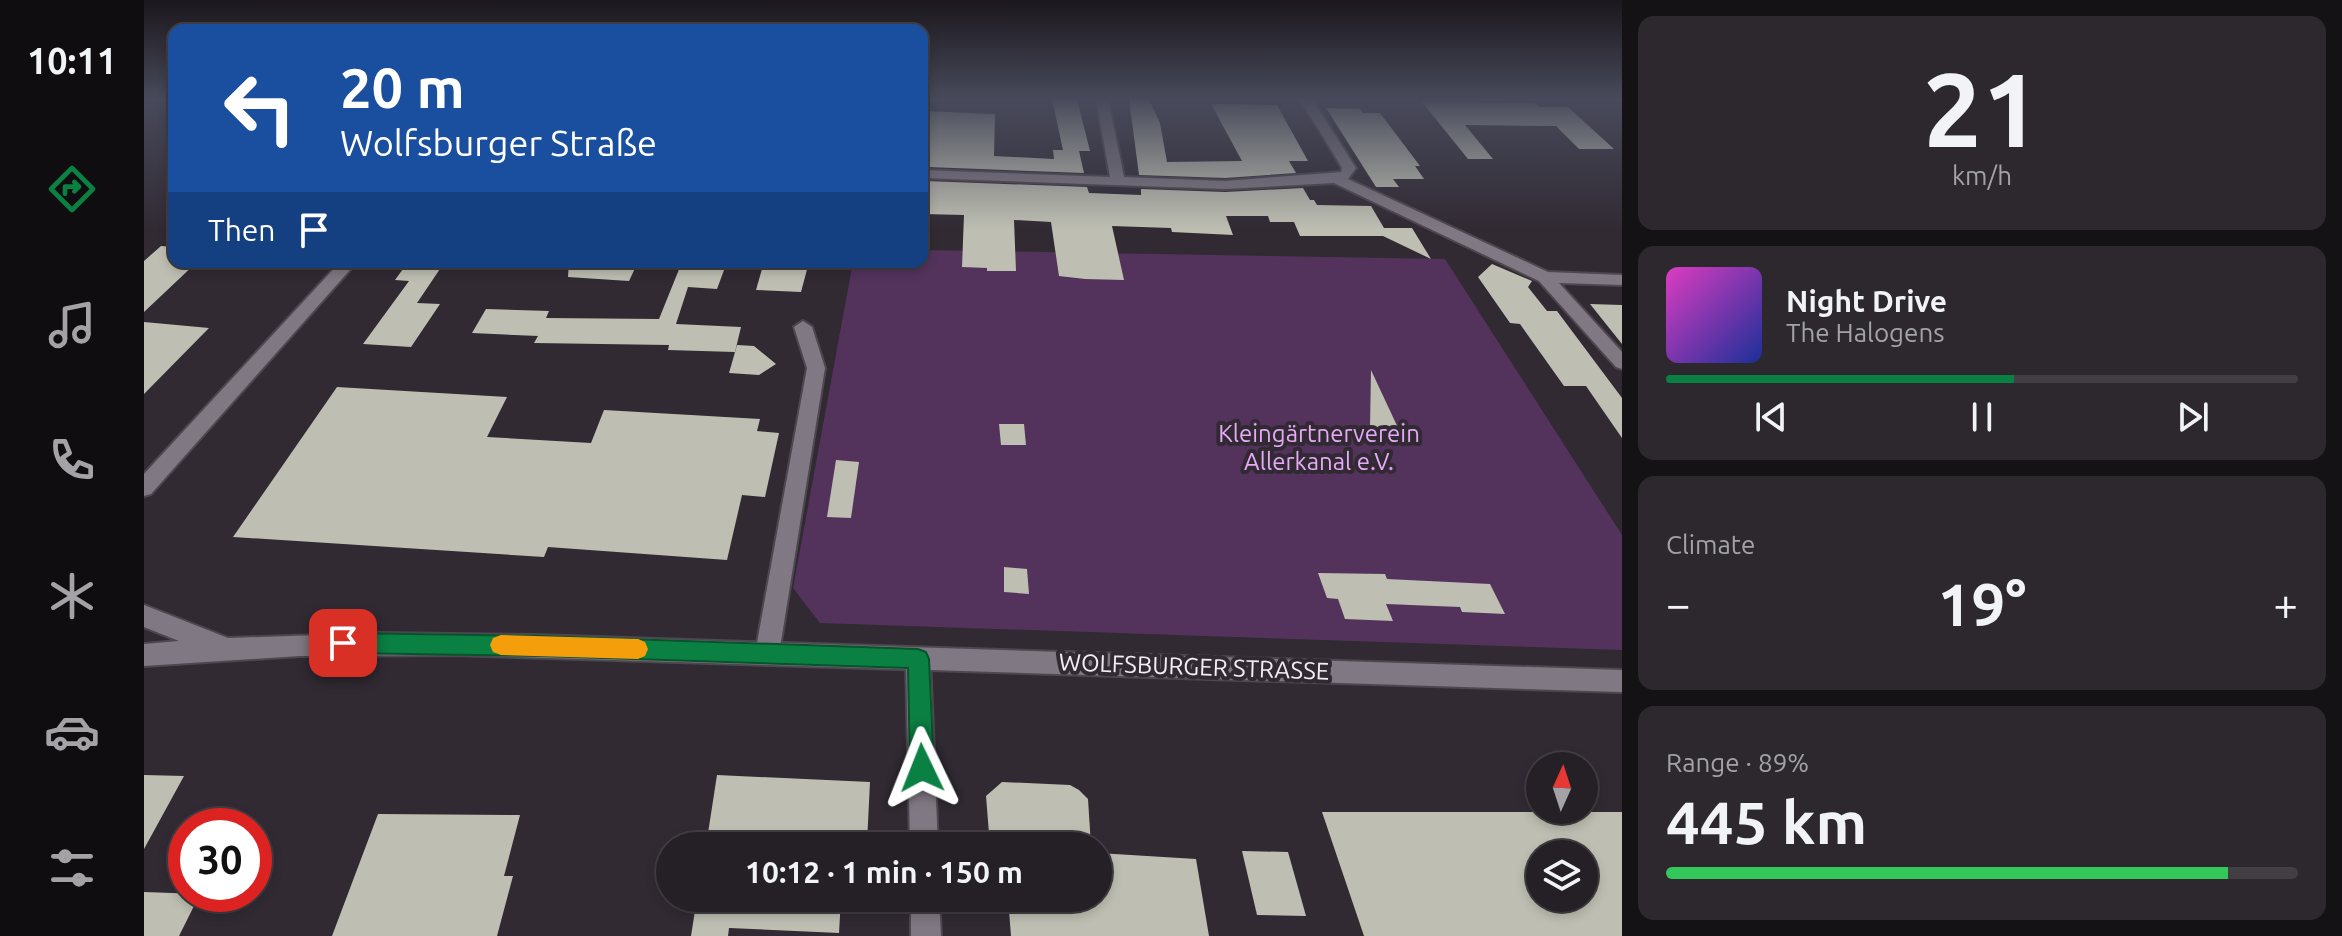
<!DOCTYPE html>
<meta charset="utf-8">
<style>
body{margin:0;font-family:Ubuntu,sans-serif;background:#2d282e;color:#f1f3f6;height:100vh;display:flex;flex-direction:column;font-size:30px;white-space:nowrap}
*{box-sizing:border-box;margin:0}
p{font-size:26px;color:#a3a3a7}
.icon{flex:none;width:44px;height:44px;fill:none;stroke:currentColor;stroke-width:2;stroke-linecap:round;stroke-linejoin:round}
.map{position:relative;flex:1;overflow:hidden}
.panel{display:flex;flex-direction:column;gap:16px;padding:16px;background:#141215;width:720px}
.panel>*{flex:none}
.guide{position:absolute;left:24px;top:24px;width:760px;height:244px;border-radius:16px;box-shadow:0 4px 12px #0003,0 0 0 2px #423e43;background:#1a4fa0;color:#fff;overflow:hidden}
.needle{width:52px;rotate:3deg}
.controls{position:absolute;left:1382px;top:752px;display:grid;gap:16px}
.controls a{display:grid;place-items:center;width:72px;height:72px;border-radius:50%;background:#252026;box-shadow:0 4px 12px #0003,0 0 0 2px #423e43;font-size:40px}
.speed{position:absolute;left:24px;top:808px;display:flex;gap:16px;font-size:40px;font-weight:700;text-align:center}
.speed>*{display:grid;place-content:center;width:104px;height:104px;border-radius:50%;background:#252026;box-shadow:0 4px 12px #0003,0 0 0 2px #423e43;line-height:1}
.speed .limit{border:12px solid #d22;background:#fff;color:#111}
.pin{position:absolute;display:grid;place-items:center;width:68px;height:68px;color:#fff;margin:-34px;border-radius:16px;box-shadow:0 4px 12px #0006}
.me{position:absolute;width:88px;margin:-44px;rotate:358deg;stroke-linejoin:round;filter:drop-shadow(0 0 6px #0008)}
.turn{display:flex;align-items:center;gap:28px;height:168px;padding:0 40px;font-size:36px}
.turn .icon{width:104px;height:104px;stroke-width:2.5}
.turn b{display:block;font-size:56px;line-height:68px}
.then{display:flex;align-items:center;height:76px;padding:0 40px;background:#0003;gap:16px;font-size:30px}
.big{font-size:60px;font-weight:600;line-height:1.1}
.panel .tile{flex:1;display:flex;flex-direction:column;justify-content:center;gap:12px;min-width:0;padding:0 28px;border-radius:16px;background:#2d282e}
.panel .dial{align-items:center;gap:0}
.dial b{font-size:104px;line-height:1}
.song{display:flex;align-items:center;gap:24px}
.cover{width:96px;height:96px;border-radius:12px;background:linear-gradient(135deg,hsl(310 70% 55%),hsl(230 70% 35%))}
.played{height:8px;border-radius:4px;background:linear-gradient(90deg,#0b8043 55%,#423e43 55%)}
.keys{display:flex;justify-content:space-around;direction:ltr}
.heat{display:flex;justify-content:space-between;align-items:center;font-size:44px;direction:ltr}
.charge{height:12px;border-radius:6px;background:linear-gradient(90deg,#34c759 89%,#423e43 0)}
.trip{position:absolute;left:512px;top:832px;width:456px;height:80px;border-radius:40px;background:#252026;box-shadow:0 4px 12px #0003,0 0 0 2px #423e43;font-weight:600;line-height:80px;text-align:center}
main{display:flex;flex:1;min-height:0}
.tab-bar{display:flex;flex-direction:column;width:144px;justify-content:space-around;align-items:center;background:#0f0d0f;color:#a3a3a7}
.tab-bar .icon{width:56px;height:56px}
.tab-bar .active{color:#0b8043}
.tab-bar b{font-size:36px;color:#f1f3f6}
.map>svg:first-child{display:block}
.green{fill:#53335c}
.building{fill:#bebfb2;fill-rule:evenodd}
.lines{fill:none;stroke-linecap:round;stroke-linejoin:round}
.minor-casing{stroke:#4d474f;stroke-width:4}
.tertiary-casing{stroke:#4d474f;stroke-width:4}
.minor{fill:#807882;fill-rule:evenodd}
.tertiary{fill:#807882;fill-rule:evenodd}
.route{fill:#0b8043;stroke:#07532c;stroke-width:2}
.slow{fill:#f59e0b}
.labels{text-anchor:middle;stroke-width:8;stroke-linejoin:round;paint-order:stroke}
.park-label{font-size:24px;fill:#e6a9f7;stroke:#312a33}
.street-label{font-size:24px;fill:#f1edf3;stroke:#312a33}
</style>
<main>
<nav class="tab-bar">
<b>10:11</b>
<svg class="icon active" aria-label="directions" viewBox="0 0 24 24"><path d="M12 3l9 9-9 9-9-9zM9 14v-3h6M13 9l2 2-2 2"/></svg>
<svg class="icon" aria-label="music" viewBox="0 0 24 24"><path d="M9 18V5l10-2v13"/><circle cx="6" cy="18" r="3"/><circle cx="16" cy="16" r="3"/></svg>
<svg class="icon" aria-label="phone" viewBox="0 0 24 24"><path d="M5 4h4l2 5-3 2q2 4 5 5l2-3 5 2v4C11 20 4 13 5 4z"/></svg>
<svg class="icon" aria-label="climate" viewBox="0 0 24 24"><path d="M12 3v18M4 7l16 10M4 17L20 7"/></svg>
<svg class="icon" aria-label="car" viewBox="0 0 24 24"><path d="M5 17H2v-5l4-1 3-4h7l3 4 3 1v5h-3M9 17h6M6 11h13"/><circle cx="7" cy="17" r="2"/><circle cx="17" cy="17" r="2"/></svg>
<svg class="icon" aria-label="filters" viewBox="0 0 24 24"><path d="M4 7h16M4 17h16"/><circle cx="9" cy="7" r="2"/><circle cx="15" cy="17" r="2"/></svg>
</nav>
<div class="map">
<svg width="1478" height="936" viewBox="0 0 1478 936">
<rect width="100%" height="100%" fill="#312a33"/>
<path class="green" d="M778 250 1301 259 1478 535V650L676 623 649 588 709 262H778Z"/>
<g class="building">
<path d="M908 99H933L946 151H935L940 173 784 167V161H778V111L851 114 850 156 910 159 909 150H919Z"/>
<path d="M985 99H1005L1016 123 1023 162 1098 161 1067 104 1133 105 1164 161H1145L1152 173 1081 178 995 175Z"/>
<path d="M1278 102 1391 103 1395 107H1424L1470 149H1435L1412 126 1321 125 1349 159H1324Z"/>
<path d="M1182 108 1216 109 1219 113H1236L1276 166H1271L1280 179H1249L1255 187H1232Z"/>
<path d="M782 181 943 187 945 193 997 195V189L1081 192 1159 188 1166 200H1170L1173 205 1227 206 1240 228H1268L1287 259 1239 236H1156L1150 222H1126L1124 216H1082L1089 235 1028 232 1027 228 968 226 980 280 941 279 915 276 907 222 870 220 872 271H843V268L818 267 820 215 779 214Z"/>
<path d="M17 246 30 247V262H53L0 312V261Z"/>
<path d="M264 262 300 263 273 303 296 304 267 347 219 344 265 281 251 280Z"/>
<path d="M425 262H494L485 281 424 277Z"/>
<path d="M538 262H583L573 289 544 287 532 324 597 327 591 352 524 350 525 345 390 343 394 336 328 333 342 309 405 311 402 318 515 319Z"/>
<path d="M620 262H665L657 292 612 290Z"/>
<path d="M1348 264 1388 281 1384 287 1403 311H1413L1478 398V438L1442 386H1420L1376 324 1366 323 1334 277Z"/>
<path d="M1446 304 1478 305V344Z"/>
<path d="M0 322 65 328 0 394Z"/>
<path d="M593 345 610 346 632 364 615 375 585 373Z"/>
<path d="M1227 370 1255 430 1226 428Z"/>
<path d="M193 387 363 397 343 437 447 443 460 410 616 419 613 431 635 433 621 497 598 495 583 560 404 547 400 557 89 537Z"/>
<path d="M855 424H880L882 445H857Z"/>
<path d="M692 460 715 462 707 518 683 517Z"/>
<path d="M860 567 883 569 885 594 860 592Z"/>
<path d="M1174 573 1241 574 1243 579 1346 584 1361 614 1318 612 1316 607 1242 604 1249 621 1201 619 1194 599 1183 598Z"/>
<path d="M0 775 40 776 0 849Z"/>
<path d="M573 775 726 782 723 843 701 842V846H562Z"/>
<path d="M858 782 926 785 935 790 944 799 947 846H846L842 796Z"/>
<path d="M1178 812H1478V936H1220ZM1396 854H1440V898H1396Z"/>
<path d="M234 814 376 815 360 876H369L353 936H188Z"/>
<path d="M1098 851 1144 852 1162 916 1113 915Z"/>
<path d="M954 853 1052 859 1065 936H867L864 898H954Z"/>
<path d="M0 892 56 894 35 936H0Z"/>
<path d="M553 898H697L695 933 585 928 584 936H547Z"/>
</g>
<g class="lines">
<g class="minor-casing">
<g id="minor">
<path d="M952 99H964L980 177 1081 181 1197 172 1198 168 1156 99H1168L1212 168 1204 179 1404 272 1478 275V285L1415 283 1478 352V369L1472 367 1395 281 1190 183 1081 189 778 178V170L966 177Z"/>
<path d="M659 321 668 327 681 368 635 654 631 662 623 665 615 662 611 654 663 368 650 327Z"/>
<path d="M774 648 782 651 786 659 794 846H766L762 659 766 651Z"/>
<path d="M767 898H795L797 936H767Z"/>
</g>
</g>
<g class="tertiary-casing">
<g id="tertiary">
<path d="M196 262H213L7 494 0 496V474Z"/>
<path d="M0 605 84 638 234 633 390 635 1478 670V692L312 655 156 656 0 666V644L35 641 0 627Z"/>
</g>
</g>
<use href="#minor" class="minor"/>
<use href="#tertiary" class="tertiary"/>
</g>
<linearGradient id="sky" x2="0" y2="1"><stop stop-color="#1b171c"/><stop offset="0.43" stop-color="#484a5b"/><stop offset="1" stop-color="#484a5b" stop-opacity="0"/></linearGradient>
<rect width="1478" height="230" fill="url(#sky)"/>
<path class="route" d="M199 633 399 636 774 649 782 652 785 659 790 768 786 777 778 780 770 777 766 768 764 668 399 656 199 653 192 650 189 643 192 636Z"/>
<path class="slow" d="M357 635 494 639 501 642 504 649 501 656 494 659 357 655 349 652 346 645 349 638Z"/>
<g class="labels">
<g class="park-label">
<text x="1175" y="442">Kleingärtnerverein<tspan x="1175" dy="28">Allerkanal e.V.</tspan></text>
</g>
<g class="street-label">
<text transform="translate(1050 667) rotate(2)" y="8">WOLFSBURGER STRASSE</text>
</g>
</g>
</svg>
<div class="controls">
<a><svg class="needle" viewBox="-14 -14 28 28"><path d="M0-13l5 13h-10z" fill="#e53935"/><path d="M0 13l5-13h-10z" fill="#a3a3a7"/></svg></a>
<a><svg class="icon" aria-label="layers" viewBox="0 0 24 24"><path d="M12 4l9 5-9 5-9-5zM3 14l9 5 9-5"/></svg></a>
</div>
<div class="speed"><div class="limit">30</div></div>
<div class="pin" style="left:199px;top:643px;background:#d93025"><svg class="icon" aria-label="arrive" viewBox="0 0 24 24"><path d="M6 21V4h12l-3 4 3 4H6"/></svg></div>
<svg class="me" style="left:778px;top:768px" viewBox="-20 -20 40 40"><path d="M0-17L14 15 0 8-14 15z" fill="#0b8043" stroke="#fff" stroke-width="4"/></svg>
<div class="trip">10:12 · 1 min · 150 m</div>
<div class="guide">
<div class="turn"><svg class="icon" aria-label="left" viewBox="0 0 24 24"><path d="M17 20v-9H6M10 6l-5 5 5 5"/></svg><div><b>20 m</b>Wolfsburger Straße</div></div>
<div class="then">Then<svg class="icon" aria-label="arrive" viewBox="0 0 24 24"><path d="M6 21V4h12l-3 4 3 4H6"/></svg></div>
</div>
</div>
<section class="panel">
<div class="tile dial"><b>21</b><p>km/h</p></div>
<div class="tile">
<div class="song"><i class="cover"></i><div><b>Night Drive</b><p>The Halogens</p></div></div>
<div class="played"></div>
<div class="keys"><svg class="icon" aria-label="previous" viewBox="0 0 24 24"><path d="M18 5L8 12l10 7zM5 5v14"/></svg><svg class="icon" aria-label="pause" viewBox="0 0 24 24"><path d="M8 5v14M16 5v14"/></svg><svg class="icon" aria-label="next" viewBox="0 0 24 24"><path d="M6 5l10 7-10 7zM19 5v14"/></svg></div>
</div>
<div class="tile"><p>Climate</p>
<div class="heat"><a>−</a><b class="big">19°</b><a>+</a></div>
</div>
<div class="tile"><p>Range · 89%</p><b class="big">445 km</b><div class="charge"></div></div>
</section>
</main>
